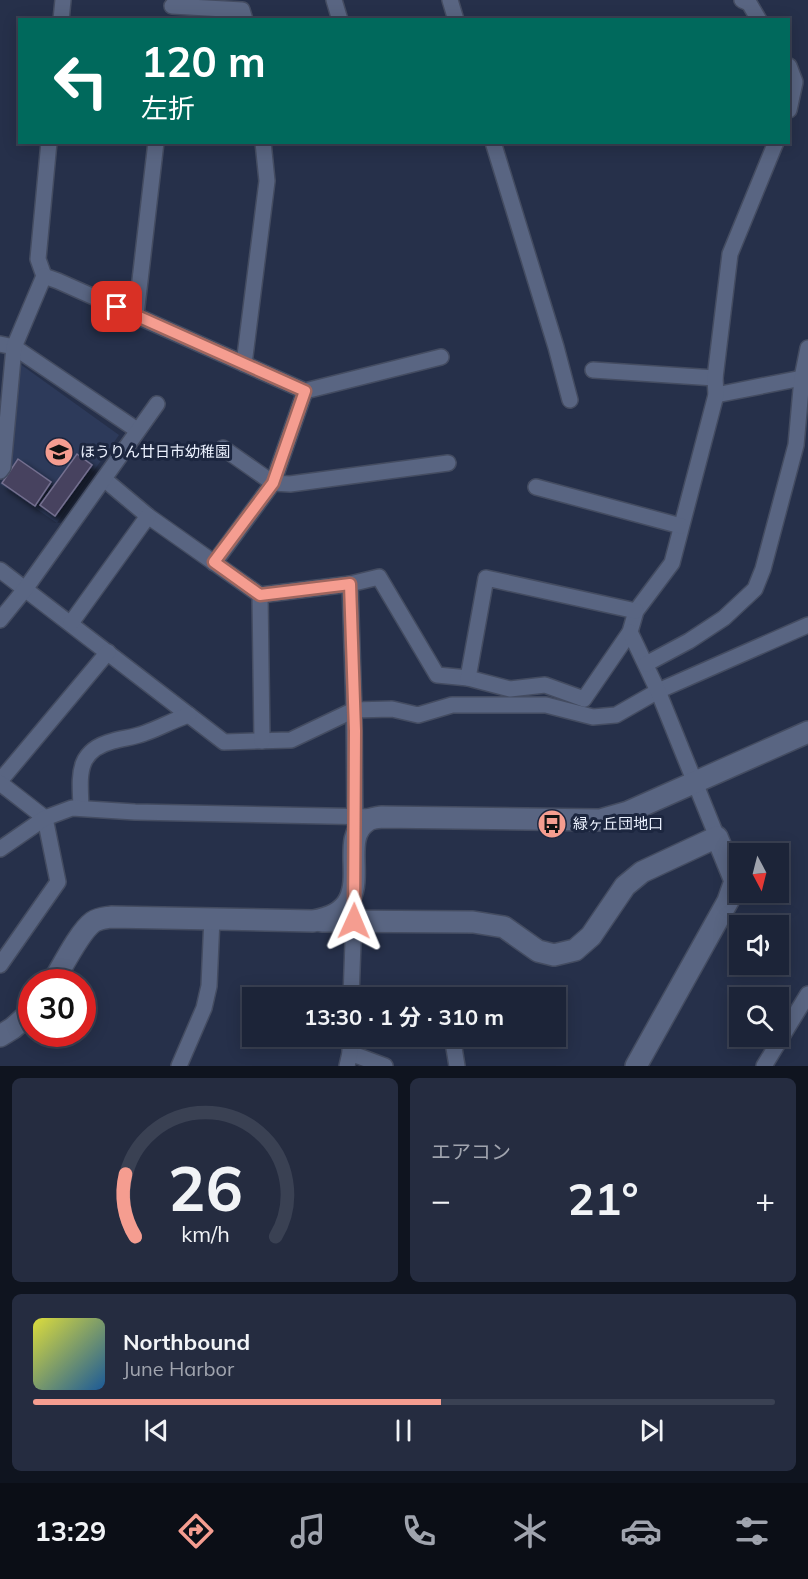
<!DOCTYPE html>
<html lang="ja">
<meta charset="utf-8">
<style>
body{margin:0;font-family:Mulish,"Noto Sans JP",sans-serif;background:#252c40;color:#f1f3f6;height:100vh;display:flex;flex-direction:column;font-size:22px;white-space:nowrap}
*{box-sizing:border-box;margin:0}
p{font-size:20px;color:#a0a4ae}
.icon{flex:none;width:33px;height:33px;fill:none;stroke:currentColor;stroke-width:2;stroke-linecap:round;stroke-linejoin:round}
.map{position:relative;height:1066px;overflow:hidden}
.side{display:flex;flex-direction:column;gap:12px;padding:12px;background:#0f141f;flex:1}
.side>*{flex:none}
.guide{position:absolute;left:18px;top:18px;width:772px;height:126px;border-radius:0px;box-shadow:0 3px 15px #0003,0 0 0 2px #3a4153;background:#00695c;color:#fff;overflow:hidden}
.needle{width:39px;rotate:173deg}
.tools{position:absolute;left:729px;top:843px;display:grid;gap:12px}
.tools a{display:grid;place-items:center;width:60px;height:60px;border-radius:0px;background:#1c2438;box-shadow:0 3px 15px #0003,0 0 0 2px #3a4153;font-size:30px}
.speed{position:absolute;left:18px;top:969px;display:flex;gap:12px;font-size:30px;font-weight:700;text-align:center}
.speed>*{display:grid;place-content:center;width:78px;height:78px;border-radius:50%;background:#1c2438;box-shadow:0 3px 15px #0003,0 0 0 2px #3a4153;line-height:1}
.speed .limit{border:9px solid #d22;background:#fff;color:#111}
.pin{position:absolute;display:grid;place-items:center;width:51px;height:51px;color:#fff;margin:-26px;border-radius:12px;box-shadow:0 3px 9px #0006}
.me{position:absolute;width:66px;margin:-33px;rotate:1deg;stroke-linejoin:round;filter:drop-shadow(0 0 4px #0008)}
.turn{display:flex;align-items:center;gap:21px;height:126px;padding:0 24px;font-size:27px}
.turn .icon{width:78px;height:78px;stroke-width:2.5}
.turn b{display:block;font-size:42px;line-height:51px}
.big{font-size:45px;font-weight:700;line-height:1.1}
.side .card{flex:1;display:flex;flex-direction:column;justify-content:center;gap:9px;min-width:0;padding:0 21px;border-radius:9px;background:#252c40}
.side .dial{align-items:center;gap:0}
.dial svg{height:156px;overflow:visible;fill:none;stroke:#3a4153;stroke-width:7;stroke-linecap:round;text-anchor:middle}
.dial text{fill:#f1f3f6;stroke:none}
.song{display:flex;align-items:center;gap:18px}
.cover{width:72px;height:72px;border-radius:9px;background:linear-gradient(135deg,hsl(60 70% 55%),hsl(210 70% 35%))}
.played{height:6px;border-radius:3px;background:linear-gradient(90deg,#f59d90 55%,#3a4153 55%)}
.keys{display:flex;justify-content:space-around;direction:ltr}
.heat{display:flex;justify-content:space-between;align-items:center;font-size:33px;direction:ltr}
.side .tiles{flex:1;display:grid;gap:12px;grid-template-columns:1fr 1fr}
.card:last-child{grid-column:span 2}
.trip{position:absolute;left:242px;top:987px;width:324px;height:60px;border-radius:0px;background:#1c2438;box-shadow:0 3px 15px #0003,0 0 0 2px #3a4153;font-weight:700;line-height:60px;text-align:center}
.tab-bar{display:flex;height:96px;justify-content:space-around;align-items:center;background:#0b0e16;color:#a0a4ae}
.tab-bar .icon{width:42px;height:42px}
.tab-bar .selected{color:#f59d90}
.tab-bar b{font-size:27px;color:#f1f3f6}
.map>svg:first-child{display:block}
.built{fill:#2d3a5a}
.building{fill:#46425e;stroke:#746f8f;stroke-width:1.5;filter:url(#shadow)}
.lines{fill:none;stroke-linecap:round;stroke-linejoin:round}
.street-casing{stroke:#444c61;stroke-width:18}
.secondary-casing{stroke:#444c61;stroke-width:24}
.street{stroke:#596582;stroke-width:15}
.secondary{stroke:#596582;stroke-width:21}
.route-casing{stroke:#9f665e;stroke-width:15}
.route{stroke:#f59d90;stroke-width:10}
.labels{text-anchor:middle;stroke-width:6;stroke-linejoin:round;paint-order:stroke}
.poi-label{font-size:15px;fill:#ebf1fe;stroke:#1c263f;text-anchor:start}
</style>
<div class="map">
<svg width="808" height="1066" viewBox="0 0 808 1066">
<defs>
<filter id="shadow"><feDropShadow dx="5.5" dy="5.5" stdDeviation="3" flood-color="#0009"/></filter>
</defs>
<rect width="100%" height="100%" fill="#26304a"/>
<path class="built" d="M20 364 119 435 57 523 0 484 10 469Z"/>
<g class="building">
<path d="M77 454 92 465 55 516 40 505Z"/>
<path d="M18 459 51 482 35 506 2 483Z"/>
</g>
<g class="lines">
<g class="street-casing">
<g id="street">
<path d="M334 0 340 20"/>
<path d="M450 0 456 20"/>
<path d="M742 0 749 3 759 20"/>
<path d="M172 6 242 10 245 20"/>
<path d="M61 20 63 0"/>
<path d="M789 66 795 82 789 110"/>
<path d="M49 142 38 259 44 276 58 281 305 391 441 357"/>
<path d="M493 142 556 347 570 400"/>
<path d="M136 315 156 142"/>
<path d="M0 344 14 347 137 430"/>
<path d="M244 364 267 181 263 142"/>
<path d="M593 370 715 378"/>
<path d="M716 395 802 378"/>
<path d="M223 448 273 483 290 484 448 463"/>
<path d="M0 471 3 467 14 347 44 276"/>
<path d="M104 479 148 516 260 595 350 584 379 577 437 675 468 678 510 689 545 685 584 699 630 632 636 611 672 563 716 395 715 378 730 254 776 142"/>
<path d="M536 487 681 526"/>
<path d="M214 563 273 483 305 391"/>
<path d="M0 570 224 742 291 740 354 710 392 709 418 715 452 705H546L593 717 616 715 658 691 808 625"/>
<path d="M350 584 354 710 355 824"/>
<path d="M260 595 262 741"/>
<path d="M0 620 26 588 157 404"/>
<path d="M71 623 148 516"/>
<path d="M630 632 658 691 717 837"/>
<path d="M646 664 689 641 724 618 755 589 763 569 796 445 802 378 808 348"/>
<path d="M468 678 486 578 636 611"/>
<path d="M0 781 108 652"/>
<path d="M0 783 45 818 58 882 0 965"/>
<path d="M81 808C80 776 75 751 113 741 124 738 135 737 145 733 160 728 173 720 189 715"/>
<path d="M0 849 45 818 72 808 135 812 376 817"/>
<path d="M351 998 354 914"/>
<path d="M452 1036 457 1066"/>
<path d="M350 1053 385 1066"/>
<path d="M179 1066 204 1008 209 986 212 918"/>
<path d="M347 1066 350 1053V1036"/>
<path d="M764 1066 808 994"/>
</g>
</g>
<g class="secondary-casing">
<g id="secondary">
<path d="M322 921 473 922 504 927 538 951 554 955 575 950 591 936 625 886 642 872 717 837 735 881 728 901 636 1066"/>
<path d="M53 982C62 967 80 931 93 922 99 918 105 918 111 917L313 921C385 910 333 842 367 821 371 818 377 818 381 817L600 820 628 812 808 732"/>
<path d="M0 1036 13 1028 32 1011"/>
</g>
</g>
<use href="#street" class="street"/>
<use href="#secondary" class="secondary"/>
</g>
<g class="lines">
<g class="route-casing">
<path id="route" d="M117 307 305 391 273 483 214 562 260 595 350 584 355 731 354 921"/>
</g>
<use href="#route" class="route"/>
</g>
<defs>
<g id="school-disc" transform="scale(1.5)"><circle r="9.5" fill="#f59d90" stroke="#1c263f"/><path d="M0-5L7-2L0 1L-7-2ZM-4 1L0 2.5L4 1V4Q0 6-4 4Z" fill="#111"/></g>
<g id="bus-disc" transform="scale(1.5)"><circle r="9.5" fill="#f59d90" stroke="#1c263f"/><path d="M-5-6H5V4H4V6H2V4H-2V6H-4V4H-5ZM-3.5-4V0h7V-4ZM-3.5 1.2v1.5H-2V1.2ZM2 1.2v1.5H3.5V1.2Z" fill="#111"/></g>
</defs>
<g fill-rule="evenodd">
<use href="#school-disc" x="59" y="452"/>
<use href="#bus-disc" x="552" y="824"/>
</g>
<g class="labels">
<g class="poi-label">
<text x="80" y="457">ほうりん廿日市幼稚園</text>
<text x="573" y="829">緑ヶ丘団地口</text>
</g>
</g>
</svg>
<div class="tools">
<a><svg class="needle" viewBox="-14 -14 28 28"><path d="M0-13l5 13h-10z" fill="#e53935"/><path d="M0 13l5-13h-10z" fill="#a0a4ae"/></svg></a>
<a><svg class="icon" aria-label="sound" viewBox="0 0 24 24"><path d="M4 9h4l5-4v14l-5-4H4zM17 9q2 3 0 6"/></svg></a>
<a><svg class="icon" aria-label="search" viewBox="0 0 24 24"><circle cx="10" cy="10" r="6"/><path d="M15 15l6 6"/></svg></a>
</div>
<div class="speed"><div class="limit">30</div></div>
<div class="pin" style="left:117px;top:307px;background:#d93025"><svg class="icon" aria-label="arrive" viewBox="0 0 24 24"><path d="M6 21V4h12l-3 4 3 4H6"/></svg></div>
<svg class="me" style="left:354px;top:921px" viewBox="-20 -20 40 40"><path d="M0-17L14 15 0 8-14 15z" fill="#f59d90" stroke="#fff" stroke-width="4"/></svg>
<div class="trip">13:30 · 1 分 · 310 m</div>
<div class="guide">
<div class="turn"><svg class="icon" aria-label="left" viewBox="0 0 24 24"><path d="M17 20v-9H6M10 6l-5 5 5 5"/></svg><div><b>120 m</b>左折</div></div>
</div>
</div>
<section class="side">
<div class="tiles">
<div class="card dial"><svg viewBox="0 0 100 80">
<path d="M14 69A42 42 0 1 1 86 69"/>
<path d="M14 69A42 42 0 0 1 9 37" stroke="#f59d90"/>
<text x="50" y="56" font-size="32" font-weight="700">26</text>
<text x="50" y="72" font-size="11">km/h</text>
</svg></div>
<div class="card"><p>エアコン</p>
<div class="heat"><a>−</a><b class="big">21°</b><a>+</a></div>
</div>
<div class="card">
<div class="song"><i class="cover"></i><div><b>Northbound</b><p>June Harbor</p></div></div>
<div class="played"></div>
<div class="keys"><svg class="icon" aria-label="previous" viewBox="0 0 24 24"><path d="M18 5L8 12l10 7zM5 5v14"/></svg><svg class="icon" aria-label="pause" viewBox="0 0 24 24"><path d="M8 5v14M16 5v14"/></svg><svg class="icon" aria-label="next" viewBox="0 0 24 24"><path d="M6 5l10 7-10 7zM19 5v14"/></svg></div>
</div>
</div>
</section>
<nav class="tab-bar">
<b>13:29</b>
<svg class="icon selected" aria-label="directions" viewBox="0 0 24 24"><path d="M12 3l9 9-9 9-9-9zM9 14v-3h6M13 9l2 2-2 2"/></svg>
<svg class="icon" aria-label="music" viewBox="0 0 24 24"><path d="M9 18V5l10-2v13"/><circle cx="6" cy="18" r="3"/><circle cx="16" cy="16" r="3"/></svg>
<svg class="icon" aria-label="phone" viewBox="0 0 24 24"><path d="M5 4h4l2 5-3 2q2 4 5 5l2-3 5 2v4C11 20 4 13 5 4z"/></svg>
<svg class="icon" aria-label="climate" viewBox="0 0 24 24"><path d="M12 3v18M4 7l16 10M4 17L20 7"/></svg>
<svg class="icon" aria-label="car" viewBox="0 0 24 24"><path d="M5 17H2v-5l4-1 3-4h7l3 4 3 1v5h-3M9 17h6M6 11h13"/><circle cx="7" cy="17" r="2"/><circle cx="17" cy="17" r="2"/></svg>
<svg class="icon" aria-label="filters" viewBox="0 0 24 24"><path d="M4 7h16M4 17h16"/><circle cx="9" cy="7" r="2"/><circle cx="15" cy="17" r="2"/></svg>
</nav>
